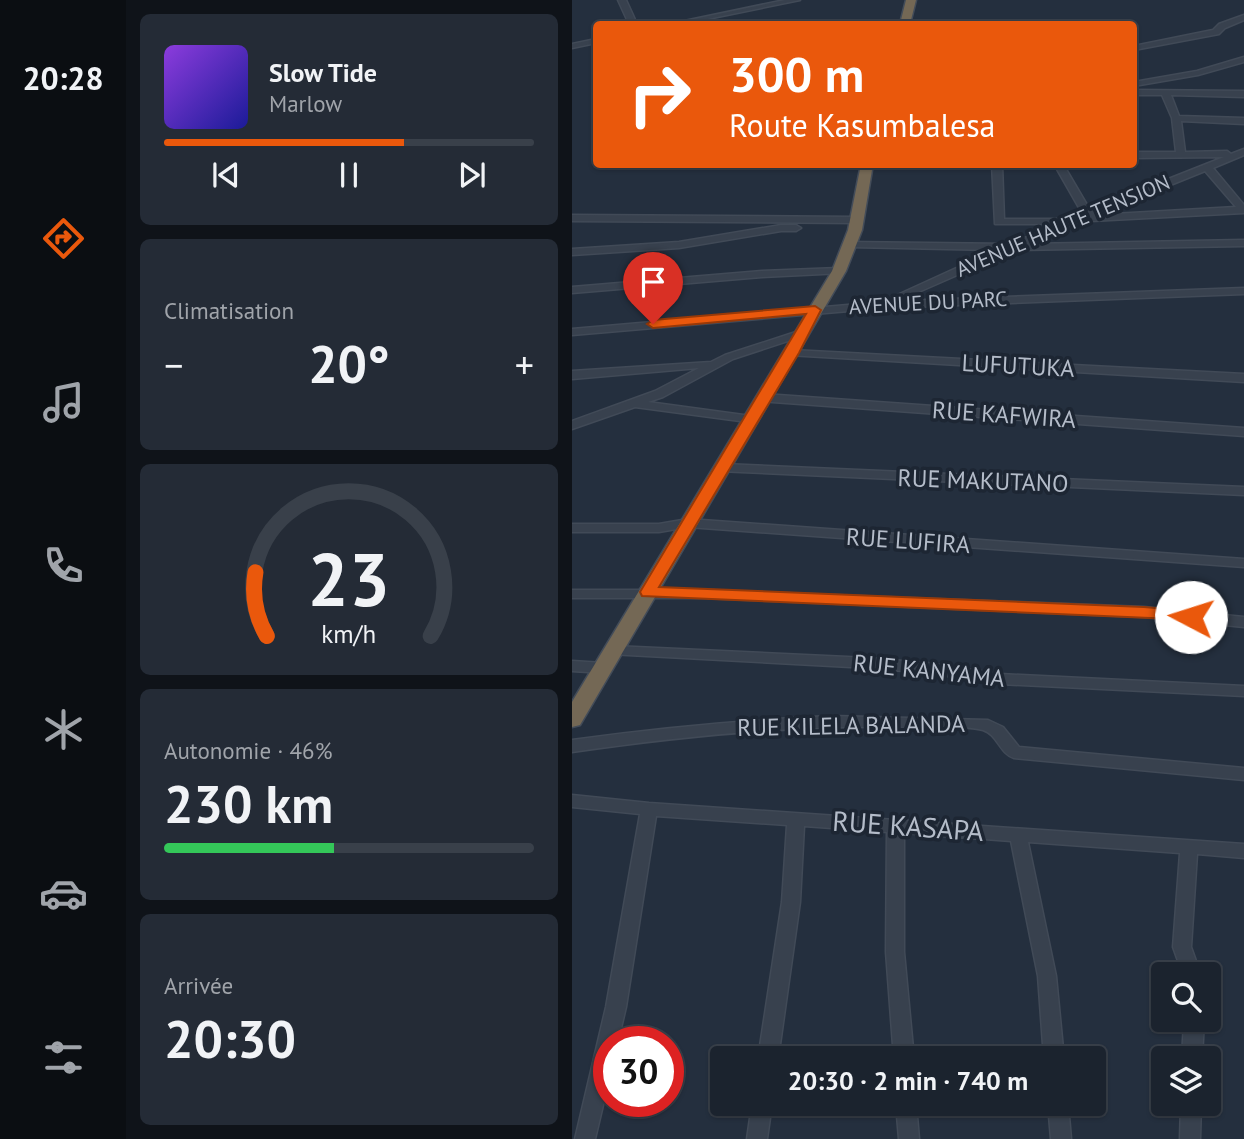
<!DOCTYPE html>
<html lang="fr">
<meta charset="utf-8">
<style>
body{margin:0;font-family:"PT Sans",sans-serif;background:#242b36;color:#f1f3f6;height:100vh;display:flex;flex-direction:column;font-size:26px;white-space:nowrap}
*{box-sizing:border-box;margin:0}
p{font-size:23px;color:#a0a4aa}
.icon{flex:none;width:38px;height:38px;fill:none;stroke:currentColor;stroke-width:2;stroke-linecap:round;stroke-linejoin:round}
.map{position:relative;flex:1;overflow:hidden}
.sheet{display:flex;flex-direction:column;gap:14px;padding:14px;background:#0f1319;width:446px}
.sheet>*{flex:none}
.top-card{position:absolute;left:21px;top:21px;width:544px;height:147px;border-radius:7px;box-shadow:0 2px 5px #0004,0 0 0 2px #39404a;background:#ea580c;color:#fff;overflow:hidden}
.buttons{position:absolute;left:579px;top:962px;display:grid;gap:14px}
.buttons a{display:grid;place-items:center;width:70px;height:70px;border-radius:7px;background:#1b232e;box-shadow:0 2px 5px #0004,0 0 0 2px #39404a;font-size:35px}
.speed{position:absolute;left:21px;top:1026px;display:flex;gap:14px;font-size:35px;font-weight:700;text-align:center}
.speed>*{display:grid;place-content:center;width:91px;height:91px;border-radius:50%;background:#1b232e;box-shadow:0 2px 5px #0004,0 0 0 2px #39404a;line-height:1}
.speed .limit{border:10px solid #d22;background:#fff;color:#111}
.pin{position:absolute;display:grid;place-items:center;width:60px;height:60px;color:#fff;margin:-72px -30px;border-radius:50% 50% 50% 0;rotate:-45deg;box-shadow:0 0 7px #0007}
.pin .icon{rotate:45deg}
.me{position:absolute;width:77px;margin:-38px;rotate:275deg;stroke-linejoin:round;filter:drop-shadow(0 0 5px #0008)}
.turn{display:flex;align-items:center;gap:24px;height:147px;padding:0 21px;font-size:32px}
.turn .icon{width:91px;height:91px;stroke-width:2.5}
.turn b{display:block;font-size:49px;line-height:60px}
.big{font-size:52px;font-weight:800;line-height:1.1}
.sheet .card{flex:1;display:flex;flex-direction:column;justify-content:center;gap:10px;min-width:0;padding:0 24px;border-radius:10px;background:#242b36}
.sheet .dial{align-items:center;gap:0}
.dial svg{height:182px;overflow:visible;fill:none;stroke:#39404a;stroke-width:7;stroke-linecap:round;text-anchor:middle}
.dial text{fill:#f1f3f6;stroke:none}
.song{display:flex;align-items:center;gap:21px}
.cover{width:84px;height:84px;border-radius:10px;background:linear-gradient(135deg,hsl(270 70% 55%),hsl(240 70% 35%))}
.played{height:7px;border-radius:4px;background:linear-gradient(90deg,#ea580c 65%,#39404a 65%)}
.keys{display:flex;justify-content:space-around;direction:ltr}
.heat{display:flex;justify-content:space-between;align-items:center;font-size:38px;direction:ltr}
.charge{height:10px;border-radius:5px;background:linear-gradient(90deg,#34c759 46%,#39404a 0)}
.trip{position:absolute;left:138px;top:1046px;width:396px;height:70px;border-radius:7px;background:#1b232e;box-shadow:0 2px 5px #0004,0 0 0 2px #39404a;font-weight:800;line-height:70px;text-align:center}
main{display:flex;flex:1;min-height:0}
.tabs{display:flex;flex-direction:column;width:126px;justify-content:space-around;align-items:center;background:#0b0e12;color:#a0a4aa}
.tabs .icon{width:49px;height:49px}
.tabs .selected{color:#ea580c}
.tabs b{font-size:32px;color:#f1f3f6}
.map>svg:first-child{display:block}
.lines{fill:none;stroke-linecap:round;stroke-linejoin:round}
.minor-casing{stroke:#414a57;stroke-width:3}
.highway-casing{stroke:#434c59;stroke-width:3}
.minor{fill:#38414e;fill-rule:evenodd}
.highway{fill:#746855;fill-rule:evenodd}
.route{fill:#ea580c;stroke:#983908;stroke-width:2}
.labels{text-anchor:middle;stroke-width:7;stroke-linejoin:round;paint-order:stroke}
.far-street-label{font-size:21px;fill:#b4bcc9;stroke:#1d2633}
.street-label{font-size:24px;fill:#b4bcc9;stroke:#1d2633}
.near-street-label{font-size:28px;fill:#b4bcc9;stroke:#1d2633}
</style>
<main>
<nav class="tabs">
<b>20:28</b>
<svg class="icon selected" aria-label="directions" viewBox="0 0 24 24"><path d="M12 3l9 9-9 9-9-9zM9 14v-3h6M13 9l2 2-2 2"/></svg>
<svg class="icon" aria-label="music" viewBox="0 0 24 24"><path d="M9 18V5l10-2v13"/><circle cx="6" cy="18" r="3"/><circle cx="16" cy="16" r="3"/></svg>
<svg class="icon" aria-label="phone" viewBox="0 0 24 24"><path d="M5 4h4l2 5-3 2q2 4 5 5l2-3 5 2v4C11 20 4 13 5 4z"/></svg>
<svg class="icon" aria-label="climate" viewBox="0 0 24 24"><path d="M12 3v18M4 7l16 10M4 17L20 7"/></svg>
<svg class="icon" aria-label="car" viewBox="0 0 24 24"><path d="M5 17H2v-5l4-1 3-4h7l3 4 3 1v5h-3M9 17h6M6 11h13"/><circle cx="7" cy="17" r="2"/><circle cx="17" cy="17" r="2"/></svg>
<svg class="icon" aria-label="filters" viewBox="0 0 24 24"><path d="M4 7h16M4 17h16"/><circle cx="9" cy="7" r="2"/><circle cx="15" cy="17" r="2"/></svg>
</nav>
<section class="sheet">
<div class="card">
<div class="song"><i class="cover"></i><div><b>Slow Tide</b><p>Marlow</p></div></div>
<div class="played"></div>
<div class="keys"><svg class="icon" aria-label="previous" viewBox="0 0 24 24"><path d="M18 5L8 12l10 7zM5 5v14"/></svg><svg class="icon" aria-label="pause" viewBox="0 0 24 24"><path d="M8 5v14M16 5v14"/></svg><svg class="icon" aria-label="next" viewBox="0 0 24 24"><path d="M6 5l10 7-10 7zM19 5v14"/></svg></div>
</div>
<div class="card"><p>Climatisation</p>
<div class="heat"><a>−</a><b class="big">20°</b><a>+</a></div>
</div>
<div class="card dial"><svg viewBox="0 0 100 80">
<path d="M14 69A42 42 0 1 1 86 69"/>
<path d="M14 69A42 42 0 0 1 9 41" stroke="#ea580c"/>
<text x="50" y="56" font-size="32" font-weight="700">23</text>
<text x="50" y="72" font-size="11">km/h</text>
</svg></div>
<div class="card"><p>Autonomie · 46%</p><b class="big">230 km</b><div class="charge"></div></div>
<div class="card"><p>Arrivée</p><b class="big">20:30</b></div>
</section>
<div class="map">
<svg width="672" height="1139" viewBox="0 0 672 1139">
<rect width="100%" height="100%" fill="#242f3e"/>
<g class="lines">
<g class="minor-casing">
<g id="minor">
<path d="M46 0H54L65 24H57Z"/>
<path d="M213 0H228L111 24H98Z"/>
<path d="M672 15V20L653 28 647 34 562 50V46L641 30 647 24Z"/>
<path d="M24 39V43L0 48V44Z"/>
<path d="M672 57V62L626 75 562 86V82L625 71Z"/>
<path d="M562 90 672 91V97L599 95 607 116 672 118V124L609 121 613 152 655 151 659 154 672 149V155L641 168 672 205V213L519 221 515 219 457 244 672 240V246L442 250 326 301 672 288V294L312 308 0 335V329L310 302 424 250 278 247 274 246V242L439 244 484 224H423L420 164H430L432 219H496L510 213 482 164H491L518 210 652 157 562 158V152H604L600 118 590 95H562ZM633 171 664 207 524 215Z"/>
<path d="M0 215 285 217 290 220 285 223 0 221Z"/>
<path d="M209 225H224L229 228 224 231H209L107 248 0 255V249L107 242Z"/>
<path d="M267 268 272 271 271 273 190 277 0 293V287L190 271Z"/>
<path d="M230 330 236 333 234 335 161 359 91 397 76 402 179 416 183 417 185 420 183 423 63 407 0 429V421L83 391 127 368 0 379V371L139 362 153 355Z"/>
<path d="M220 350 672 374V382L216 355 214 353Z"/>
<path d="M192 394 672 428V436L188 401 186 398Z"/>
<path d="M151 464 672 487V495L146 471 145 468 146 465Z"/>
<path d="M116 519 672 559V567L116 527 87 532H0V524H87Z"/>
<path d="M0 590H132L572 607 672 617V627L572 617 132 598H0Z"/>
<path d="M42 646 297 658 355 663 428 674 672 686V696L428 684 355 673 297 668 37 654 35 651Z"/>
<path d="M0 661 32 663 40 668 32 673 0 671Z"/>
<path d="M259 716 416 720 431 727 447 747 672 768V780L442 758C428 754 425 734 411 730 391 725 352 727 331 727 220 725 110 736 0 752V740C86 728 172 720 259 716Z"/>
<path d="M0 795 77 803 672 844V858L625 854 619 947 629 975H611L601 947 608 853 456 842 484 976 492 1059H472L466 976 439 841 332 833V952L342 1059H322L314 952 315 832 232 826 228 902 206 1059H186L210 902 215 825 84 816 54 1007 46 1041H37V1080L23 1139H3L34 1007 68 814 0 807Z"/>
<path d="M612 1020H632L630 1059H610Z"/>
<path d="M180 1104H200L195 1139H175Z"/>
<path d="M324 1104H344L347 1139H327Z"/>
<path d="M476 1104H496L499 1139H479Z"/>
<path d="M609 1104H629L628 1139H608Z"/>
</g>
</g>
<g class="highway-casing">
<g id="highway">
<path d="M334 0H344L338 24H328Z"/>
<path d="M289 164H301L290 230 274 271 8 725 0 727V702L260 271 276 230Z"/>
</g>
</g>
<use href="#minor" class="minor"/>
<use href="#highway" class="highway"/>
</g>
<path class="route" d="M243 306 249 310 227 353 87 587 572 607 619 611 627 617 625 620 70 596 68 592 234 314 81 328 75 324 81 320Z"/>
<g class="labels">
<g class="far-street-label">
<text transform="translate(491 226) rotate(-23)" y="7">AVENUE HAUTE TENSION</text>
<text transform="translate(356 303) rotate(-3)" y="7">AVENUE DU PARC</text>
</g>
<g class="street-label">
<text transform="translate(446 366) rotate(3)" y="8">LUFUTUKA</text>
<text transform="translate(432 415) rotate(4)" y="8">RUE KAFWIRA</text>
<text transform="translate(411 481) rotate(2)" y="8">RUE MAKUTANO</text>
<text transform="translate(336 541) rotate(4)" y="8">RUE LUFIRA</text>
<text transform="translate(357 671) rotate(6)" y="8">RUE KANYAMA</text>
<text transform="translate(279 726) rotate(-1)" y="8">RUE KILELA BALANDA</text>
</g>
<g class="near-street-label">
<text transform="translate(336 826) rotate(4)" y="10">RUE KASAPA</text>
</g>
</g>
</svg>
<div class="buttons">
<a><svg class="icon" aria-label="search" viewBox="0 0 24 24"><circle cx="10" cy="10" r="6"/><path d="M15 15l6 6"/></svg></a>
<a><svg class="icon" aria-label="layers" viewBox="0 0 24 24"><path d="M12 4l9 5-9 5-9-5zM3 14l9 5 9-5"/></svg></a>
</div>
<div class="speed"><div class="limit">30</div></div>
<div class="pin" style="left:81px;top:324px;background:#d93025"><svg class="icon" aria-label="arrive" viewBox="0 0 24 24"><path d="M6 21V4h12l-3 4 3 4H6"/></svg></div>
<svg class="me" style="left:619px;top:617px" viewBox="-20 -20 40 40"><circle r="19" fill="#fff"/><path d="M0-13L10 11 0 6-10 11z" fill="#ea580c"/></svg>
<div class="trip">20:30 · 2 min · 740 m</div>
<div class="top-card">
<div class="turn"><svg class="icon" aria-label="right" viewBox="0 0 24 24"><path d="M7 20v-9h11M14 6l5 5-5 5"/></svg><div><b>300 m</b>Route Kasumbalesa</div></div>
</div>
</div>
</main>
